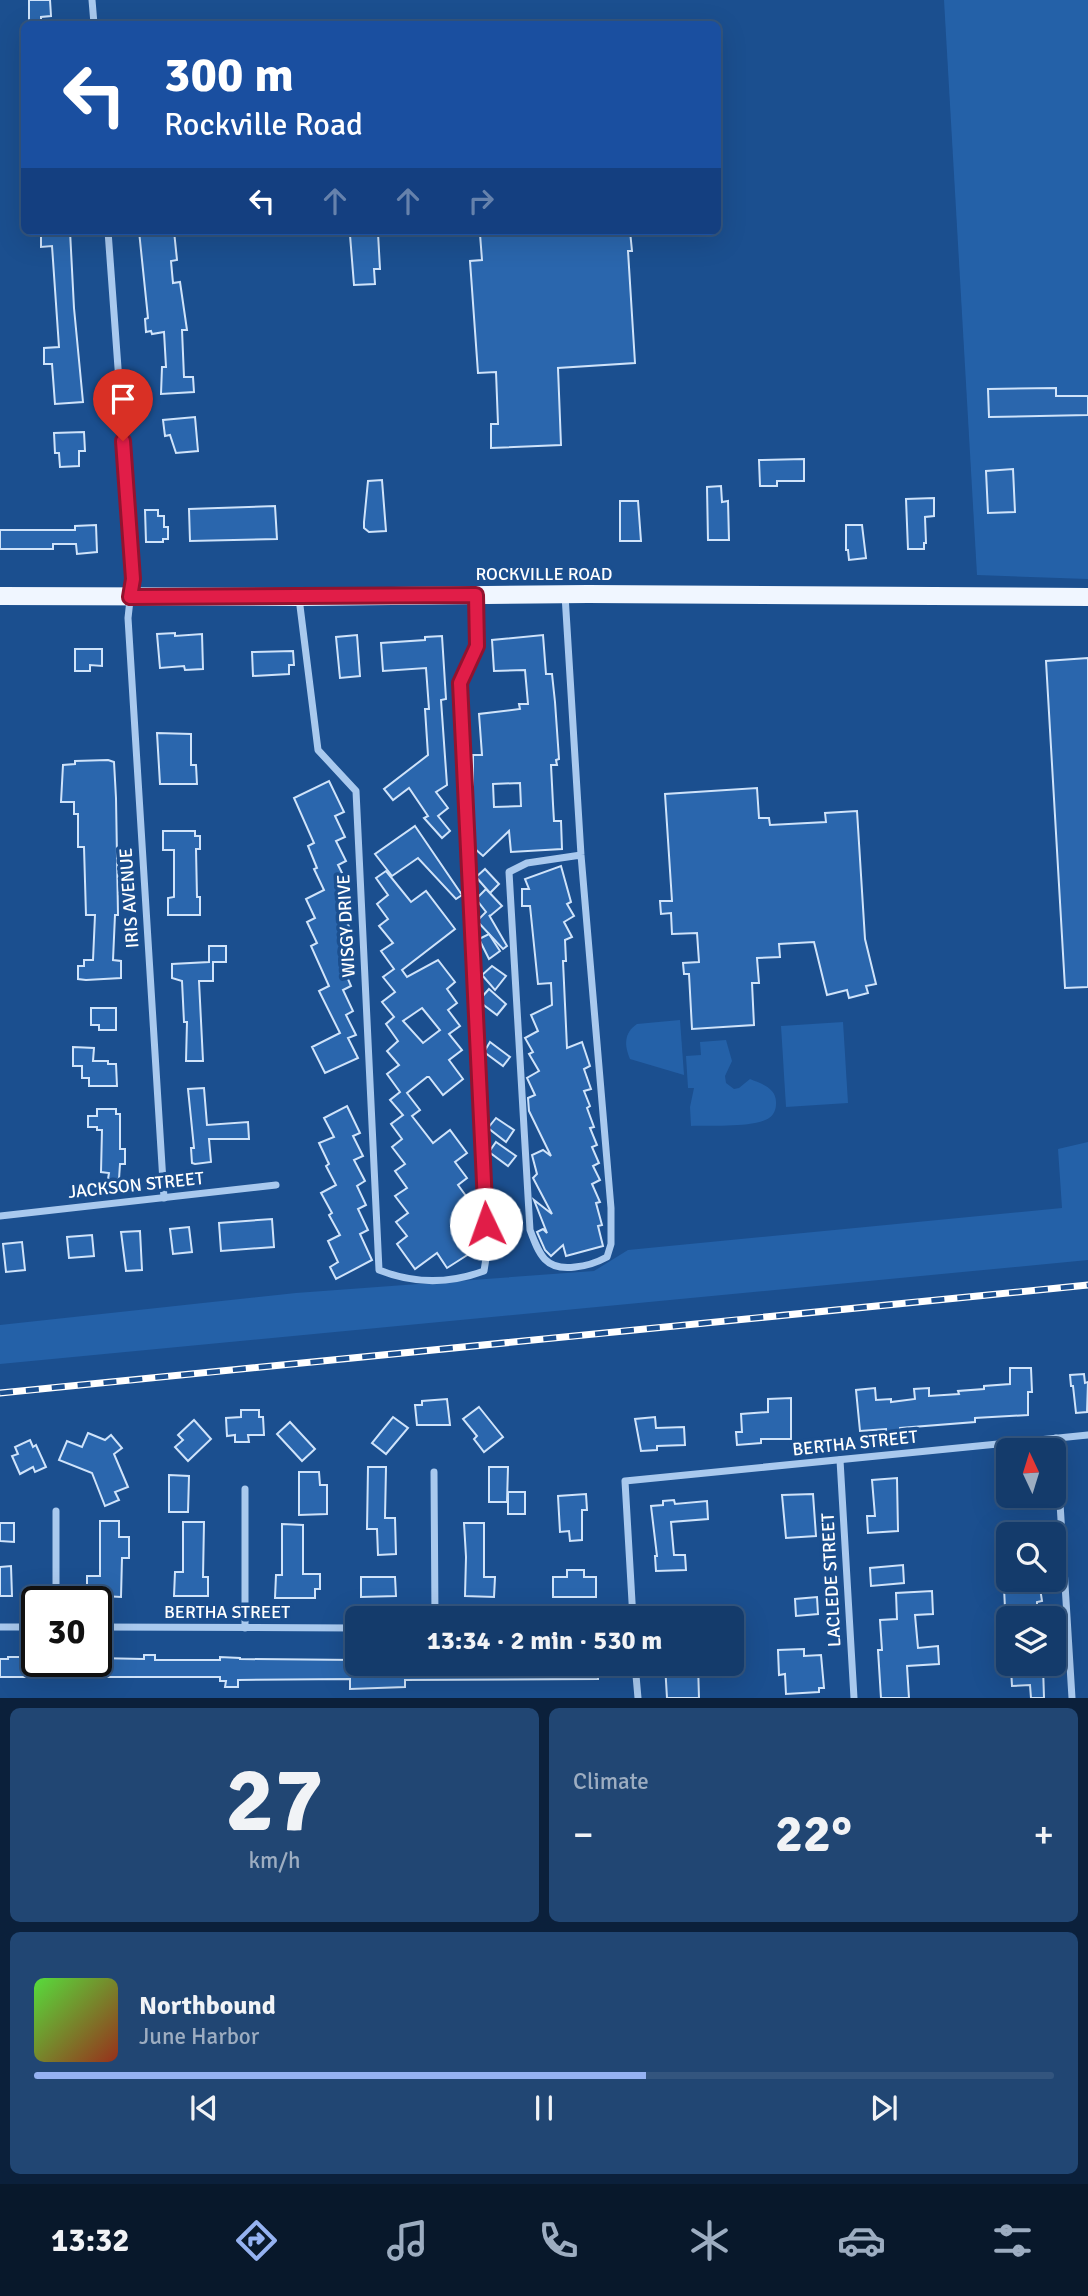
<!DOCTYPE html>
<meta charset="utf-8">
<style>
body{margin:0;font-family:Signika,sans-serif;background:#214673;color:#f1f3f6;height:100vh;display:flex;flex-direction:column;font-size:26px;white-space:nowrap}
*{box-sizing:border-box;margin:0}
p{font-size:23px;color:#9dadc1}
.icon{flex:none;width:38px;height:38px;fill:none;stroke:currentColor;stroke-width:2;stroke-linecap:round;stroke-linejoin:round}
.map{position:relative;height:1698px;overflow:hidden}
.drawer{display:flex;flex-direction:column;gap:10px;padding:10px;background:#0b203b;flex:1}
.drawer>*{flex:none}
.banner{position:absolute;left:21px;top:21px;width:700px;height:214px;border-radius:10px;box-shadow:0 7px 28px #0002,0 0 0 2px #33557e;background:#1a4fa0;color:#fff;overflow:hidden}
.needle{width:46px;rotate:356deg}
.buttons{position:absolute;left:996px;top:1438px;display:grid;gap:14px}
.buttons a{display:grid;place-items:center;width:70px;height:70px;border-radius:10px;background:#143b6b;box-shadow:0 7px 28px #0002,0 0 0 2px #33557e;font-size:35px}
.speed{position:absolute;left:21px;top:1586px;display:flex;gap:14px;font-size:35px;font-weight:700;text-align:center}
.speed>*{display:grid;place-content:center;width:91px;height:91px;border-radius:50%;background:#143b6b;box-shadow:0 7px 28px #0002,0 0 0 2px #33557e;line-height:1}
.speed .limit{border:4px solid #111;border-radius:10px;background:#fff;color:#111}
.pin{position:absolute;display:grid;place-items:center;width:60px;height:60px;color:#fff;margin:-72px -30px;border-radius:50% 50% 50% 0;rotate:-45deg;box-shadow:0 0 7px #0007}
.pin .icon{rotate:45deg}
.me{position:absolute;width:77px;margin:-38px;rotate:357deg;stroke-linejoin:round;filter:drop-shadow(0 0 5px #0008)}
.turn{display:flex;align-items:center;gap:24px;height:147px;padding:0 28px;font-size:32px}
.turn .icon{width:91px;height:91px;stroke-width:2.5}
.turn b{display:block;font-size:49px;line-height:60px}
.lanes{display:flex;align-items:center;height:66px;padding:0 28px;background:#0003;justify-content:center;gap:35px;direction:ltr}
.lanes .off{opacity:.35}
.big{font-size:52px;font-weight:700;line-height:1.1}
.drawer .tile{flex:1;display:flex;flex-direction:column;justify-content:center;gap:10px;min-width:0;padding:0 24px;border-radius:10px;background:#214673}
.drawer .dial{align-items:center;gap:0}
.dial b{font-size:91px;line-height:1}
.song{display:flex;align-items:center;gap:21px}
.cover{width:84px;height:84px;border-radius:10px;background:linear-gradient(135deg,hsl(110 70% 55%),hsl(10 70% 35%))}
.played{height:7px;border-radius:4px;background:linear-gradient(90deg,#95b2f1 60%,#33557e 60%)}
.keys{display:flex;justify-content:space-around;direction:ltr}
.heat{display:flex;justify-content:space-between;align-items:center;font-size:38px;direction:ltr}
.drawer .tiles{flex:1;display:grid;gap:10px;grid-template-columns:1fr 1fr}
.tile:last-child{grid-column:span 2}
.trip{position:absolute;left:345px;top:1606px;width:399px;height:70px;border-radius:10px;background:#143b6b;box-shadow:0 7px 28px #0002,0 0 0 2px #33557e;font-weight:700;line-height:70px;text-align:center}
.dock{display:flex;height:112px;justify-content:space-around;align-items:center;background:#08182b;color:#9dadc1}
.dock .icon{width:49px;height:49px}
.dock .current{color:#95b2f1}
.dock b{font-size:32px;color:#f1f3f6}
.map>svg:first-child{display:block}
.green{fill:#2461a8}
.building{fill:#2a66ad;stroke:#cfe3fa;stroke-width:2;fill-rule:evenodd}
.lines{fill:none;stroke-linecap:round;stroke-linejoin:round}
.street{stroke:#a9c9ee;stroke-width:7}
.primary{stroke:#f0f6ff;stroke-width:18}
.rail-casing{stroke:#fff;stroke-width:7}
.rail{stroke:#1b4f8f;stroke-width:4.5;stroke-dasharray:13;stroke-linecap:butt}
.route-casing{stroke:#92132f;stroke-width:18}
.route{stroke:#e11d48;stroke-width:12}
.labels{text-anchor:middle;stroke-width:7;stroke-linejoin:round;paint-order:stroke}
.street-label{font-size:18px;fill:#fff;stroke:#1b4f8f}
</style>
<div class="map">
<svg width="1088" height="1698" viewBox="0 0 1088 1698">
<rect width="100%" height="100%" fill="#1b4f8f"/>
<g class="green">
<path d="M944 0H1088V579L977 575Z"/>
<path d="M680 1020 684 1075 630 1059C624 1045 624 1033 637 1024Z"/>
<path d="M843 1022 848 1103 786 1107 781 1026Z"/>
<path d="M726 1040 732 1061 725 1076 726 1083 734 1089 739 1088 750 1079C762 1084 777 1088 776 1104 776 1109 774 1115 769 1118 754 1128 710 1125 691 1126L690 1107 694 1088H688L686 1056 701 1055 700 1042Z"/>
<path d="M1088 1142V1260L0 1364V1325L296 1293 594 1271 628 1250 1062 1208 1058 1149Z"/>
</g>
<g class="building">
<path d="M29 0H50L51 16 41 17V24H29Z"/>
<path d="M44 231H70L74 308 83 402 55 404 52 364H44V348L59 347 52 246 41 247V236H44Z"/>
<path d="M139 231H174L177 260 171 261 173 283 180 282 187 330H182L184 377H193L194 392 161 394 162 367H166L164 332 152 334 151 331 146 332 145 319 148 318Z"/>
<path d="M532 231H630L632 251H628L635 363 558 368 561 445 491 448V424H498L496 372 478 373 470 261 482 260 480 234Z"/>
<path d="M378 233 380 269H374L375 284 354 285 350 235Z"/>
<path d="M1056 388V396H1088V415L989 417 988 389Z"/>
<path d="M195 417 198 451 176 453 170 435 165 436 163 420Z"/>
<path d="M84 432 85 451H79V466L60 467 59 453H55L54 433Z"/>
<path d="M804 459V481H777V486H760L759 460Z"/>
<path d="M1013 469 1015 512 988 513 986 471Z"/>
<path d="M382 480 386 531 369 532 364 528V522L368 481Z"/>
<path d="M721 486 722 502 728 501 729 540H708L707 487Z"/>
<path d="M934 498V516L925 517 926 543H924V549H908L906 499Z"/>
<path d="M620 501H638L641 541H620Z"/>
<path d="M275 506 277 539 190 541 189 509Z"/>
<path d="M145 510H158V516H164V527H168V539H163V542H146Z"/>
<path d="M96 525 97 552 77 554 76 544H53V549H0V530H75V526Z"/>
<path d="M846 525H862L866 558 849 560 848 550H846Z"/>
<path d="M175 633V636L202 634 203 669 185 670 184 666 160 668 157 634Z"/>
<path d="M357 635 360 676 340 678 336 637Z"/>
<path d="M543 635 546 674H552L555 702 559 759 556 760 557 765H551L553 804 554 821H561L562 849 511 852 509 831 483 856 474 848 473 829V755H482L479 714 520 709 519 704H528L525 670 494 671 492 640ZM520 783 521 806 494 807 493 784Z"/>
<path d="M442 636 446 699 441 700 447 785 436 792 448 808 438 816 450 831 442 838 424 818 428 816 409 788 393 800 384 789 428 755 425 709H429L426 668 383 671 381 643 425 640V637Z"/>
<path d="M75 649H102V666L90 665V671H75Z"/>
<path d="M293 651 294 665H289V674L253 676 252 652Z"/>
<path d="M1088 658V987L1065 988 1046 661Z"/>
<path d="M157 733 191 734V765H196L197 784H160Z"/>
<path d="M108 760 114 762 116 798 118 915H115L113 960 121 961V978L86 980 78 979V966H84V960H93L95 915H86L84 847H78V814H74V802H61L63 765 75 764V761Z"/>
<path d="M329 781 344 812 335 816 345 837 336 841 346 861 338 865 349 887 340 890 350 911 343 915 353 934 341 940 352 960 342 965 351 986 343 990 353 1011 346 1015 356 1035 348 1038 358 1058 325 1073 312 1047 340 1033 319 991 329 986 311 946 317 943 307 922 315 918 306 899 324 890 314 869 317 868 308 846 314 843 294 798Z"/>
<path d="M757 788 759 818H769L770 825 826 822 825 813 857 811 865 939 876 984 866 986 868 993 849 998 847 990 827 995 814 942 779 944 780 957 757 958 759 983H752L754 1025 692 1029 689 974H684L683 963 699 962 697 933 672 934 671 913 661 914 660 901H672L665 794Z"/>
<path d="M415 826 462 895 456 899 418 858 392 876 375 854Z"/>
<path d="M163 831H195V836H200V849H196L197 897H200V915H168V898L174 897V850H163Z"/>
<path d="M561 866 571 902 567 904 574 916 564 922 572 937 565 940 566 961H563L567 1048 582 1042 590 1066 584 1069 591 1089 584 1091 590 1106 587 1108 594 1127 590 1128 597 1145 592 1147 599 1163 593 1166 600 1180 592 1184 600 1202 596 1203 602 1225 598 1226 603 1246 566 1256 563 1245 551 1256 545 1250 537 1232 543 1229 547 1233 534 1200 552 1214 533 1178 537 1174 532 1155 543 1150 551 1156 529 1111 528 1098 535 1095 527 1078 539 1071 529 1054 533 1052 525 1038 538 1031 531 1015 552 1005 551 983 538 984 530 906H522V889H529L525 879Z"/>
<path d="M485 869 499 884 490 893 476 877Z"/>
<path d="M386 871 411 902 426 891 455 929 402 970 407 977 438 960 455 982 447 989 457 1003 448 1010 460 1026 449 1034 462 1050 449 1060 463 1079 443 1095 429 1077H427L407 1093 420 1110 412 1116 433 1143 450 1130 467 1153 455 1162 467 1178 458 1185 469 1200 458 1209 470 1227 460 1234 472 1252 447 1268 437 1253 415 1269 397 1244 407 1236 396 1222 408 1213 395 1196 407 1188 395 1171 405 1164 392 1147 402 1139 391 1124 403 1115 390 1100 400 1092 387 1074 399 1065 387 1051 398 1041 386 1024 394 1017 382 1002 395 992 383 977 394 969 381 951 393 943 379 926 388 919 377 904 388 895 376 878ZM422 1008 440 1030 423 1043 403 1021Z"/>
<path d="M486 889 502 906 490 916 489 915 507 946 503 949 477 921 486 912 476 899Z"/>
<path d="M489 934 500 951 489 959 479 939Z"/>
<path d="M209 946H226V962H213V981H199L203 1061H186L187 1022H184L182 981 172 978V964L209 962Z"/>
<path d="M492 966 506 976 495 990 482 975Z"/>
<path d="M489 989 506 1004 497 1015 481 1003V998Z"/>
<path d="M91 1008H116V1030H99V1025H91Z"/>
<path d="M490 1042 510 1057 503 1066 484 1052Z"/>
<path d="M73 1047 94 1048 93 1061H108V1064H116L117 1086H89V1078H82V1066H73Z"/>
<path d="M204 1088 207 1125 248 1122 249 1139H209L211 1162 195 1164 192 1163 191 1148H194L188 1089Z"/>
<path d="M347 1106 360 1133 353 1136 363 1156 354 1160 365 1181 357 1186 366 1205 358 1209 368 1230 360 1234 372 1260 336 1279 330 1267 338 1262 328 1241 340 1235 329 1215 332 1213 321 1193 336 1185 326 1166 329 1164 319 1143 334 1137 324 1118Z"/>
<path d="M97 1109H116V1114H120V1149H125V1164H120L119 1179H108L109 1173 101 1172 102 1130H97V1127H88V1116H97Z"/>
<path d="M496 1118 514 1130 506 1142 488 1128Z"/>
<path d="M496 1142 516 1156 508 1166 489 1152Z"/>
<path d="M501 1196 519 1210 511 1220 493 1206Z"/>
<path d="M272 1219 274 1247 221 1251 219 1223Z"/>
<path d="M189 1227 192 1252 173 1254 170 1229Z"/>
<path d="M140 1231 142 1270 126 1271 121 1232Z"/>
<path d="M92 1235 94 1256 69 1258 67 1237Z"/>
<path d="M22 1242 25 1270 6 1272 3 1244Z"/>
<path d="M1010 1368H1031L1032 1392H1028V1415L975 1418V1422L900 1428V1432L886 1433V1429L860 1431 856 1390 875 1388 876 1400 891 1399V1402L915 1399 914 1389 929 1388V1396L959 1394 958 1391 984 1389V1386L1010 1384Z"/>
<path d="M1084 1374 1085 1383 1088 1382 1087 1412 1076 1413 1073 1386H1071L1070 1375Z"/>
<path d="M791 1398V1439H761V1443L737 1445 736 1432H742L741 1414 768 1412V1399Z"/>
<path d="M447 1399 450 1425H417L415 1405H422V1401Z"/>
<path d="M479 1407 503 1437 484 1452 474 1439 477 1436 463 1419Z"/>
<path d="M241 1410H259V1417H263L264 1435H248L249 1442H235V1435L227 1436 226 1418 241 1417Z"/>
<path d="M393 1417 408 1428 386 1454 372 1443Z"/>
<path d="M655 1417 656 1428 684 1427 685 1445 657 1446V1450L641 1451 635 1419Z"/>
<path d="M194 1420 211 1439 188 1461 175 1447 183 1440 178 1435Z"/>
<path d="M290 1422 315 1449 302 1461 277 1434Z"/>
<path d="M88 1433 105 1440 111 1435 122 1448 114 1454 128 1487 115 1492 119 1500 105 1506 92 1473 59 1460 67 1441 82 1447Z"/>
<path d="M30 1440 33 1447 36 1445 46 1467 35 1472 33 1467 20 1474 12 1456 18 1454 15 1447Z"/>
<path d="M368 1467H386L385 1518H395L396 1554 378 1555 377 1529H367Z"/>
<path d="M489 1467H508L507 1502H489Z"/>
<path d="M299 1472H319L320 1485H327V1514L299 1515Z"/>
<path d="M169 1475 189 1476 188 1512H169Z"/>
<path d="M897 1478 898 1531 868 1533 867 1516H875L872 1480Z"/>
<rect x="508" y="1492" width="17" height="22"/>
<path d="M586 1494 587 1510H582V1540L570 1541 569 1531 560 1532 558 1496Z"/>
<path d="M813 1494 816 1536 786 1538 782 1495Z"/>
<path d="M674 1500 675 1504 707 1501 708 1519 671 1522 674 1555H685L686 1570 656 1571 655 1556H657L651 1506 663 1505V1501Z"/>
<path d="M100 1521H119V1537H129V1558H122L121 1597 87 1595V1576H100Z"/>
<path d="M183 1522H204L203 1577H208V1596H174L175 1572H183Z"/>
<path d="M0 1523H14V1542L0 1541Z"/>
<path d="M464 1523H484V1577H495L494 1597 465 1596 466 1557Z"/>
<path d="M282 1524 303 1525V1574H320V1589H315V1598H275L276 1575H282Z"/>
<path d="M903 1565 904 1583 871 1586 870 1568Z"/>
<path d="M11 1566 12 1596H0V1567Z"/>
<path d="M567 1570H584V1577H596V1597H553V1577H567Z"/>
<path d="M361 1577H395L396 1596 361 1597Z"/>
<path d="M1035 1585V1589L1040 1588 1042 1601 1037 1602V1605L1005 1608 1004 1588Z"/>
<path d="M932 1591 933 1614 915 1615 918 1648 938 1646 939 1664 907 1666 909 1698H881L878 1650H882L880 1620 897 1619 896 1593Z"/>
<path d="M817 1597 818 1614 796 1616 795 1599Z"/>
<path d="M804 1649V1656L821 1655 824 1688H819V1692L786 1694 785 1674 779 1675 778 1650Z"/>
<path d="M144 1655H155V1660H220V1657L240 1658V1659L357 1660V1664H598V1679L405 1680V1687L350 1689V1679L238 1680V1687H225L226 1681H220V1677H0V1659H8V1657H26L37 1659V1661H96V1658L144 1659Z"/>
<path d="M665 1664H698L699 1698H667Z"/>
<path d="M1043 1666 1044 1698H1031L1030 1685 1012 1686 1011 1668Z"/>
</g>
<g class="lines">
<g class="street">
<path d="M92 0 94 24"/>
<path d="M108 231 133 573 128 618 164 1198"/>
<path d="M565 595 581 855 611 1208V1244L607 1257C596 1263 587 1266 575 1267 545 1271 539 1254 530 1230L509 872 527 863 581 855"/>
<path d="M299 598 318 750 356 791 379 1270C414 1284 449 1284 484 1271L487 1252 460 683 477 646 476 597"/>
<path d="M0 1216 276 1185"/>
<path d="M1056 1438 1072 1698"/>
<path d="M840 1460 854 1698"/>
<path d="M434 1472 435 1619"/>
<path d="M56 1601V1511"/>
<path d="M633 1619 625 1481 1088 1435"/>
<path d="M0 1627H37"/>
<path d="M96 1627 357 1628"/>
<path d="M245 1628V1489"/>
<path d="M635 1664 638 1698"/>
</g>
<path class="primary" d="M0 596 298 597 588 594 1088 597"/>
<g class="rail-casing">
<path id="rail" d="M0 1393 1088 1285"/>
</g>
<use href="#rail" class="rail"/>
</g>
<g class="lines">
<g class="route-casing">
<path id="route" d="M123 441 133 579 130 597 476 595 477 646 460 683 486 1224"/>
</g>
<use href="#route" class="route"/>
</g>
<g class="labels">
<g class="street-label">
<text x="544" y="580">ROCKVILLE ROAD</text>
<text transform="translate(129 898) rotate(-94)" y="6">IRIS AVENUE</text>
<text transform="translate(346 926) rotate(-93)" y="6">WISGY DRIVE</text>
<text transform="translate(136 1185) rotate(-6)" y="6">JACKSON STREET</text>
<text transform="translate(855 1443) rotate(-6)" y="6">BERTHA STREET</text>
<text transform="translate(831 1580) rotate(-93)" y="6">LACLEDE STREET</text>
<text x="227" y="1618">BERTHA STREET</text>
</g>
</g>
</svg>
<div class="buttons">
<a><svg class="needle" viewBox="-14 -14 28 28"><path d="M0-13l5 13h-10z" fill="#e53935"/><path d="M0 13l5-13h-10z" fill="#9dadc1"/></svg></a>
<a><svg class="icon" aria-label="search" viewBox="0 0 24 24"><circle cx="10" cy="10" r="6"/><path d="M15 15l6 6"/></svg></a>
<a><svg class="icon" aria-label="layers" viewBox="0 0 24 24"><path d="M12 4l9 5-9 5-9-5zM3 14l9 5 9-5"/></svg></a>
</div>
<div class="speed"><div class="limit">30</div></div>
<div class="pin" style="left:123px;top:441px;background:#d93025"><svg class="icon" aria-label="arrive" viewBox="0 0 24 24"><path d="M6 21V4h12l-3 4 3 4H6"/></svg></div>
<svg class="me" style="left:486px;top:1224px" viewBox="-20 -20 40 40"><circle r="19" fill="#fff"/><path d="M0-13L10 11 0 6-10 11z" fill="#e11d48"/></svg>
<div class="trip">13:34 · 2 min · 530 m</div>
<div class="banner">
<div class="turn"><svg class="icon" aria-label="left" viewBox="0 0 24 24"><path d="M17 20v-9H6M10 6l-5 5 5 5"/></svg><div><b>300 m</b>Rockville Road</div></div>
<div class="lanes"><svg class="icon" aria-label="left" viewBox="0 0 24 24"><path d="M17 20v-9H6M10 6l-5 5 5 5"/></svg><svg class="icon off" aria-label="ahead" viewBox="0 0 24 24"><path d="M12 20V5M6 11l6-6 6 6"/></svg><svg class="icon off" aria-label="ahead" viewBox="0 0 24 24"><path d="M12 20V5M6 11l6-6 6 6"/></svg><svg class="icon off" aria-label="right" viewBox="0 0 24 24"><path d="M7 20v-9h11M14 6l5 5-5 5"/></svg></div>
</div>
</div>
<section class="drawer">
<div class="tiles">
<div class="tile dial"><b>27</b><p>km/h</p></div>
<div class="tile"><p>Climate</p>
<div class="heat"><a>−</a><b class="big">22°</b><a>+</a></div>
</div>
<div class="tile">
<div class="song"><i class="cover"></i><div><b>Northbound</b><p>June Harbor</p></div></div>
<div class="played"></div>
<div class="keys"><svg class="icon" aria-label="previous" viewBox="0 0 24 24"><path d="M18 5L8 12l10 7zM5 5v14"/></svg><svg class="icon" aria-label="pause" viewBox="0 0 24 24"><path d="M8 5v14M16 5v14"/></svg><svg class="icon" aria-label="next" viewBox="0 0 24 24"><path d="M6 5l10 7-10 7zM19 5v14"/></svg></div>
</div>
</div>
</section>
<nav class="dock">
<b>13:32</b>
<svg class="icon current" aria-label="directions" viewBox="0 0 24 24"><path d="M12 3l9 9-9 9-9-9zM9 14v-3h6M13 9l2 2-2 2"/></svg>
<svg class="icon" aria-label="music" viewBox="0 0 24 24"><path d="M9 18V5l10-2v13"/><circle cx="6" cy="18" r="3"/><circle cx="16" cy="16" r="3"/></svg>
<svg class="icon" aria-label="phone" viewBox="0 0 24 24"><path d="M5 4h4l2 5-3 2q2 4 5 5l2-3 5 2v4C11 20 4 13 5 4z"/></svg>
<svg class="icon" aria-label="climate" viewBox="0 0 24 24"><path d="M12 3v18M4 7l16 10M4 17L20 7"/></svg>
<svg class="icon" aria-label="car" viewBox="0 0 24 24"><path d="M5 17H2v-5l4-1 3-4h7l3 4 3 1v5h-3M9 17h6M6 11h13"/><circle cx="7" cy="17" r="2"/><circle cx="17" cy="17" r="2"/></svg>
<svg class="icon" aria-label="filters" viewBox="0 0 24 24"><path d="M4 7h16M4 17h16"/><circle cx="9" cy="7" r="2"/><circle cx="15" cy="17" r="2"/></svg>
</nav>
